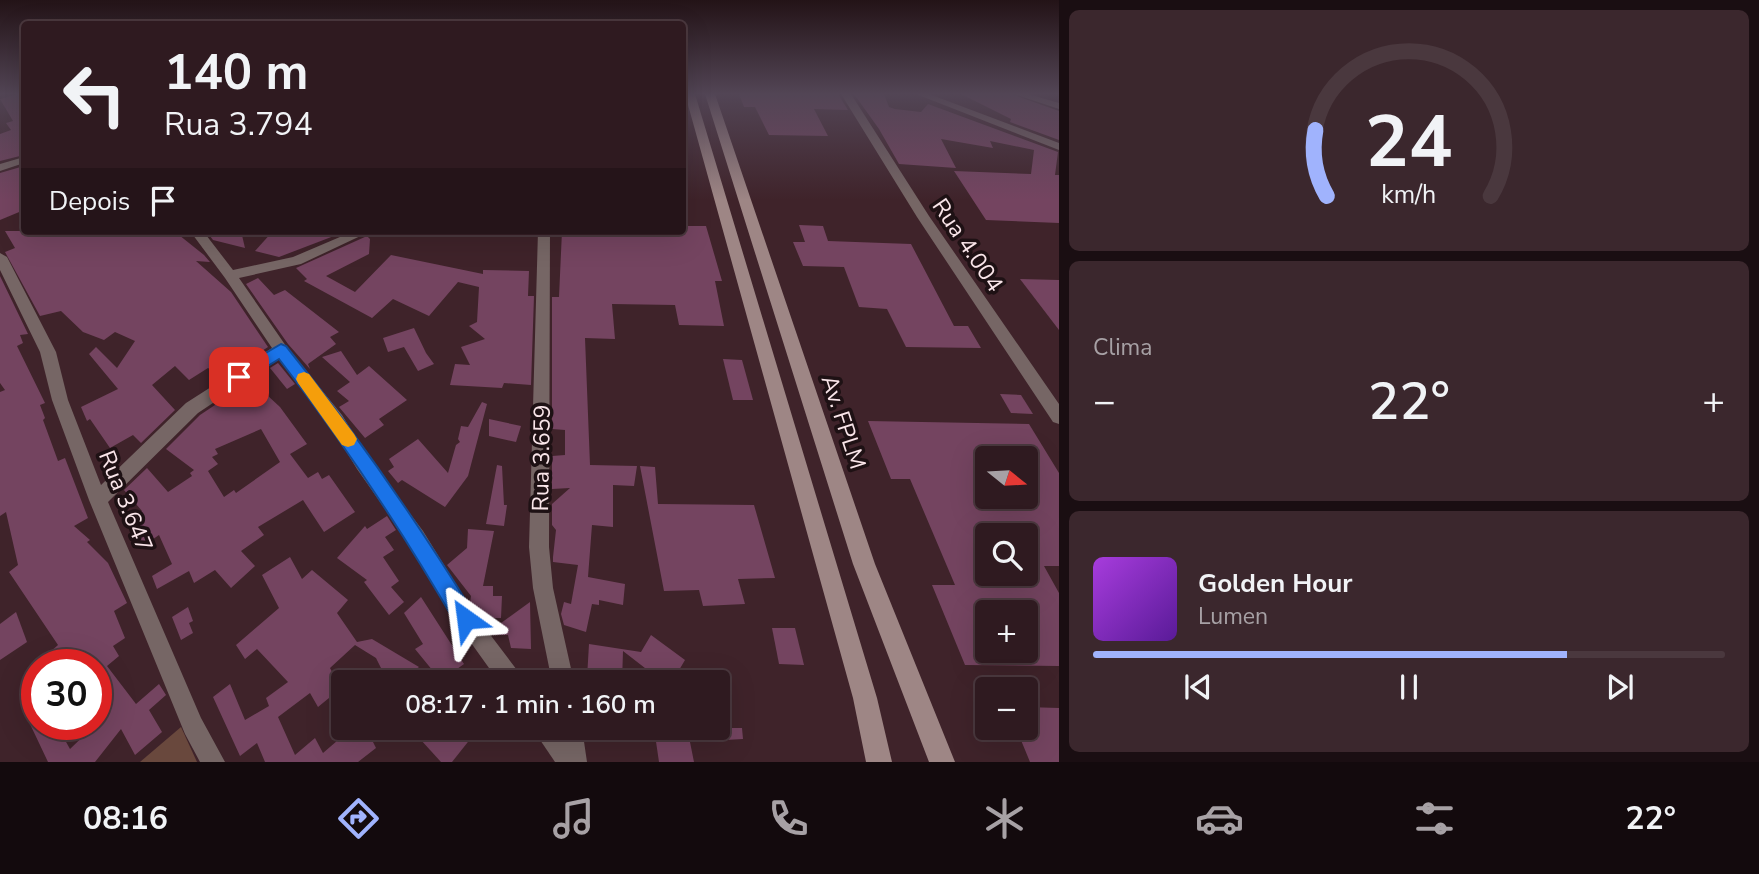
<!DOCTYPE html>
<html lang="pt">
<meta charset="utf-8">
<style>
body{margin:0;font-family:"Nunito Sans",sans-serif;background:#3b272d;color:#f1f3f6;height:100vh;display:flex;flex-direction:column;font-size:26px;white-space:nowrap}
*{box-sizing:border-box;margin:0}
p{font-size:23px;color:#a7a1a5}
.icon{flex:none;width:38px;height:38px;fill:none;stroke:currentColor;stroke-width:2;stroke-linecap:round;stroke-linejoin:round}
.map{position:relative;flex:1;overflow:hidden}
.details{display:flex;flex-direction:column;gap:10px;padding:10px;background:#1a0e12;width:700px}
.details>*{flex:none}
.guide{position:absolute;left:21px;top:21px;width:665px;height:214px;border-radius:7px;box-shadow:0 7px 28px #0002,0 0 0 2px #4a383e;background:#2f1a20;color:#f1f3f6;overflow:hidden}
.needle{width:46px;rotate:108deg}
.controls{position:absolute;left:975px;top:446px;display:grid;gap:14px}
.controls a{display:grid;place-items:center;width:63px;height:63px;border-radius:7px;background:#2f1a20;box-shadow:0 7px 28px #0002,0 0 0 2px #4a383e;font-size:35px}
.speed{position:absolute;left:21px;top:649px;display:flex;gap:14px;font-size:35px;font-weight:700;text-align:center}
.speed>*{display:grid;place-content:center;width:91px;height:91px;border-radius:50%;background:#2f1a20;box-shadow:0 7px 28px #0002,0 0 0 2px #4a383e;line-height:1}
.speed .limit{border:10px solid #d22;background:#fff;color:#111}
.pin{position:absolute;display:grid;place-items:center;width:60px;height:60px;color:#fff;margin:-30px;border-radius:14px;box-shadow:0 4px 10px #0006}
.me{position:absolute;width:77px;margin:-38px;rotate:329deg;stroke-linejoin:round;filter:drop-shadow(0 0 5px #0008)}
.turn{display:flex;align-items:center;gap:24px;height:147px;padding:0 28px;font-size:32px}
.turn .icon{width:91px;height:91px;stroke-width:2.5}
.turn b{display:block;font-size:49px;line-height:60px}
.then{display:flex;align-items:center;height:66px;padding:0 28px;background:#0003;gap:14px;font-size:26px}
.big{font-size:52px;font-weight:600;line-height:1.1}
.details .card{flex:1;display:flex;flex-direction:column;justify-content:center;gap:10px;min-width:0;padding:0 24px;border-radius:10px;background:#3b272d}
.details .dial{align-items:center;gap:0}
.dial svg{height:182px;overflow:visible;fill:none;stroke:#4a383e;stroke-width:7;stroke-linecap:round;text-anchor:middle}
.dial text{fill:#f1f3f6;stroke:none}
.song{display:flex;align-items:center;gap:21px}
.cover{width:84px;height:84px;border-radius:10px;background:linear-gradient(135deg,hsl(280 70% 55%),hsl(270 70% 35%))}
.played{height:7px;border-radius:4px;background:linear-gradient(90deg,#a0b3fd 75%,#4a383e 75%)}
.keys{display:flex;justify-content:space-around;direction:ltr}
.heat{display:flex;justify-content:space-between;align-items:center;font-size:38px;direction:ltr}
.trip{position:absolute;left:331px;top:670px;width:399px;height:70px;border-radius:7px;background:#2f1a20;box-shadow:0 7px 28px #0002,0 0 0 2px #4a383e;font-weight:600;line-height:70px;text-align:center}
.menu{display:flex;height:112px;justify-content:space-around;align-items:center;background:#130a0d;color:#a7a1a5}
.menu .icon{width:49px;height:49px}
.menu .current{color:#a0b3fd}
.menu b{font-size:32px;color:#f1f3f6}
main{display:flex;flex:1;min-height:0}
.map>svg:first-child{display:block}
.green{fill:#69483d}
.building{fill:#744460;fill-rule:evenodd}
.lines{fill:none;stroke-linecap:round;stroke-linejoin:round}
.street{fill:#766665;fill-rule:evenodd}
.secondary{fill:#9e8685;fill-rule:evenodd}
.route{fill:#1a73e8;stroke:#114b97;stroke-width:2}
.slow{fill:#f59e0b}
.labels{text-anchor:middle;stroke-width:7;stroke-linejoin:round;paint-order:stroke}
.street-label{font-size:23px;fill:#f9e5e9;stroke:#1e1114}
</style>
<main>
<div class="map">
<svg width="1059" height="762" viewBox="0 0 1059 762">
<rect width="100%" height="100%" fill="#3f232a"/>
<path class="green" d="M181 727 197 762H140Z"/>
<g class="building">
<path d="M18 94H24V155L0 161V134L11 130 6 123 13 121 0 99Z"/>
<path d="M739 94H838L848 110 814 109 828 136 769 135 755 107H744Z"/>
<path d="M854 94H884L889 107 895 109 921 112 928 104 1058 152 1055 175H1059V223L986 220 954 171 1031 174 1034 150 990 141 993 148 941 139 956 168 899 164 879 129Z"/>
<path d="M961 94H1011L1059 111V140L1010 122 1011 119Z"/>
<path d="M24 166V210L0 220V173Z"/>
<path d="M799 225 823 226 828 241 911 244 954 326H968L981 348 906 347 887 309 859 307 844 267 803 266 793 242H805Z"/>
<path d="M682 226H706L722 281H715L724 326 679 325 675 305 612 304 615 339 585 338 590 465 637 466 634 486 613 485V527L592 525 588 577 625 584 623 605 599 600V605L592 604 586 632 564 625 561 614 564 602 571 604 578 565 553 562V557L556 530 552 525V504L570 488 552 489V456L565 455V430L552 429V297H559L562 231H682Z"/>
<path d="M5 231H43L50 236 68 231H174L204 255 210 262 196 261 231 292 268 347 222 377 208 368 189 380 175 366 152 385 175 410 141 443 133 435 110 448 90 419 87 421 81 407 118 389 89 354 96 347 117 368 135 341 115 332 104 340 83 332 61 311 40 316 5 252 15 248Z"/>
<path d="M230 231H241L245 248 213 240 210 236Z"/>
<path d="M273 231H347L279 257 255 251Z"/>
<path d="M367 236 370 239 369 254 326 276 355 292 391 255 483 274V270L529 271 528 296H534L531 385 504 383 502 388 450 385 455 364 470 365 461 347 485 339 469 326 477 322 479 287 458 282 429 316 393 299 372 318 304 281 307 279 296 268Z"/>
<path d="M0 276 28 334 20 335 23 343 17 346 45 403 40 405 45 418 43 420 58 461 65 458 88 518 74 526 90 540 87 542 108 563 127 603 114 611 125 638 113 646 119 656 107 666 136 704 159 684 166 695 149 710 162 732 135 755 121 729 95 762H48L30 724H56L70 749 96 724V665H57L49 653 58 645 9 572 18 565 6 512 0 516V392L5 390 0 383Z"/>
<path d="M258 278 274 295 285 290 339 332 330 337 336 344 308 364 310 369 288 344 246 284Z"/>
<path d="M1020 279 1059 280V330Z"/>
<path d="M414 328 426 353 434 364 418 371 404 347 388 352 383 338Z"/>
<path d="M341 351 357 375 369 366 407 400 379 419 384 425 365 438 339 407 349 401 337 391 350 382 322 357Z"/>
<path d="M723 359 742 360 753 400H733Z"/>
<path d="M278 363 295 384 287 389 270 368Z"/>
<path d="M245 385 251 404 267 395 280 407 307 444 290 454 308 478 318 472 322 479 329 475 355 512 324 532 303 500 258 527 264 535 241 551 255 566 231 588 215 570 194 583 189 571 157 589 152 576 172 564 159 535 140 548 125 522 142 511 124 490 147 468 168 492 192 476 190 473 194 470 166 449 200 415ZM261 429 280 462 236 493 234 490 224 497 208 471 218 464 212 457 218 454 215 449Z"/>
<path d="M1000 394 1021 395 1033 414 1011 413Z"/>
<path d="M482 402 487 404 468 476 445 507 402 480 398 483 388 471 394 467 389 459 418 439 448 473 456 445 460 442 458 439 461 426 468 427Z"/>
<path d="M489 419 521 426 516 442 489 436Z"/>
<path d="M868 421 1029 424 1059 473V566H1044L1059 593V666L965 665 932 585H955L910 479H891ZM987 458H1026V501H987ZM987 536H1026V586H987ZM987 612H1026V651H987Z"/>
<path d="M497 465 502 466 504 505H507L504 526 486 524Z"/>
<path d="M640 466 655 467 658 504 754 505 775 578 738 579 745 604 703 606 699 590 664 591Z"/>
<path d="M387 516 396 530 385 537 394 550 383 557 399 581 391 587 404 602 389 615 364 582 367 580 337 558 365 526 367 529Z"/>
<path d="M468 529 494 531 483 586H493V596H502L501 618H481L470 603 471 596 447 565 467 548Z"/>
<path d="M290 557 302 579 312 570 348 600 337 613 357 642 372 639 419 667 400 682H371L383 672 376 658 355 645 330 668 343 693V721L329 698 318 707 310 693 278 717 295 755 315 738 323 753 352 728H366L376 748 358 762H265L257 743 240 756 213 697 230 684 245 720 269 706 266 698 288 682 257 649 245 659 236 645 279 608 262 575Z"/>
<path d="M421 597 464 664 457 669 461 677 453 682H442L415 649 423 644 404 613Z"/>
<path d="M530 602 531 649 511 648 508 635H494L490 631Z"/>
<path d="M188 607 193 621 189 623 193 633 181 640 172 617Z"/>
<path d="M16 612 27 642 0 660V624Z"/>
<path d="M772 628H795L804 665 779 664Z"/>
<path d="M651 635 685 660 672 682H663L623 651 622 682 587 678 589 644 641 652Z"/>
<path d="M1026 707 1059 708V762H1030L1016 728H1026Z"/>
<path d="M410 728H479L452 762H441Z"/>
<path d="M654 728H742L743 739 690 742 694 762H659Z"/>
</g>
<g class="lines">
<g class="street">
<path d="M841 94H851L929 216 1059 404V424L1053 422 917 217Z"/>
<path d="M916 94H929L1059 143V150Z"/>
<path d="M1014 94H1028L1059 103V109Z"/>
<path d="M24 157V163L0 171V164Z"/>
<path d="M190 231H203L233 270 293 257 354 231H371L301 264 239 278 286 346 342 415 369 459 423 531 473 612 520 674 523 682H499L459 626 409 543 357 469 330 425 279 359 198 413 108 502 201 718 225 762H200L185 734 89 500 52 400 40 352 0 270V253L7 257 56 352 68 400 101 485 186 403 272 348 225 278Z"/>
<path d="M538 231H550L549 547 553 588 574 682H552L533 588 529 547Z"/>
<path d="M532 728H582L587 762H555Z"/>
</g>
<g class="secondary">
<path d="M685 94H695L877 698 892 762H866L853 698Z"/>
<path d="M705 94H715L875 564 955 762H929L853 564Z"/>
</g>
</g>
<linearGradient id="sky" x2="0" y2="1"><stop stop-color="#231317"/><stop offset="0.47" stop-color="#524555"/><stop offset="1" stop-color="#524555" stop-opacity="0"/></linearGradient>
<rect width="1059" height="200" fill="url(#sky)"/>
<path class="route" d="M281 344 286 346C354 430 416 520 473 612L476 619 473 627 466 630 458 627C404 534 345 444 279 359L244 381H233L231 377 233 372Z"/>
<path class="slow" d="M304 372 309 374 354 434 357 439 354 445 348 447 342 445 298 383 296 379 298 374Z"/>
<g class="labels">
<g class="street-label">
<text transform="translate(968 245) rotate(56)" y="8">Rua 4.004</text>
<text transform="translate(844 422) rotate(72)" y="8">Av. FPLM</text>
<text transform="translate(541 458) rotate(-89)" y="8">Rua 3.659</text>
<text transform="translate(126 501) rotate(68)" y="8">Rua 3.647</text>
</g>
</g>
</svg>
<div class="controls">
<a><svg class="needle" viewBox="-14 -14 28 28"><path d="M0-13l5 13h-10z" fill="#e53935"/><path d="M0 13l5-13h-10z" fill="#a7a1a5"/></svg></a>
<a><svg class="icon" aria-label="search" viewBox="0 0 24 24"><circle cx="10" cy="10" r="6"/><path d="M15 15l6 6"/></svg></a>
<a>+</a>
<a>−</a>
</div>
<div class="speed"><div class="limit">30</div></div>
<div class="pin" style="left:239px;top:377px;background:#d93025"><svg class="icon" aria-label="arrive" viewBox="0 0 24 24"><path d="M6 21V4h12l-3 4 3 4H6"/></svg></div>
<svg class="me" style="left:466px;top:619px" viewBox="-20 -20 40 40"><path d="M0-17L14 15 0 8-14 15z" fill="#1a73e8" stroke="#fff" stroke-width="4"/></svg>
<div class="trip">08:17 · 1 min · 160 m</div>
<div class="guide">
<div class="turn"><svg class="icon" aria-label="left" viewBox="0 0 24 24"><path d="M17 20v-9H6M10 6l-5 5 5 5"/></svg><div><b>140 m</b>Rua 3.794</div></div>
<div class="then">Depois<svg class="icon" aria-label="arrive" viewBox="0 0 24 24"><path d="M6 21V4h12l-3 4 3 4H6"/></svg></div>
</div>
</div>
<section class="details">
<div class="card dial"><svg viewBox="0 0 100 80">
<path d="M14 69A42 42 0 1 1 86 69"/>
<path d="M14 69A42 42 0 0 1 9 40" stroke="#a0b3fd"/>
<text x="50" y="56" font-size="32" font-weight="700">24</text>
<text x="50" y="72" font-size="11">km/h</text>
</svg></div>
<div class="card"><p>Clima</p>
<div class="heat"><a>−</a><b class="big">22°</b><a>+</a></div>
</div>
<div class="card">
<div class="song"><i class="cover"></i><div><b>Golden Hour</b><p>Lumen</p></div></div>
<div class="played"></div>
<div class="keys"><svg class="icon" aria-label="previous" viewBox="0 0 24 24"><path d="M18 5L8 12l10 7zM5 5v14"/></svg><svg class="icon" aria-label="pause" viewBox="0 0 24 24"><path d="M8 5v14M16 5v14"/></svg><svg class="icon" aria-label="next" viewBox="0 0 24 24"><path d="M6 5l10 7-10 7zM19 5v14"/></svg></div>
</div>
</section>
</main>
<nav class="menu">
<b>08:16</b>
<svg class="icon current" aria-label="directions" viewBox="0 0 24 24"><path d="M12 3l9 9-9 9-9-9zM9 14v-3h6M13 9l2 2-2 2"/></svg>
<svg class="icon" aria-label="music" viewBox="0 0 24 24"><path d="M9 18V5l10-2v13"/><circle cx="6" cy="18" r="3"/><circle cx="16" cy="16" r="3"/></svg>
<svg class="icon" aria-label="phone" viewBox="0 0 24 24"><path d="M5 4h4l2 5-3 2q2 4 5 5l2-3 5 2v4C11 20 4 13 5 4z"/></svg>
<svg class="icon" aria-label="climate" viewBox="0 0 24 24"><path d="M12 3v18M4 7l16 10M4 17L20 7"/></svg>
<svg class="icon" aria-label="car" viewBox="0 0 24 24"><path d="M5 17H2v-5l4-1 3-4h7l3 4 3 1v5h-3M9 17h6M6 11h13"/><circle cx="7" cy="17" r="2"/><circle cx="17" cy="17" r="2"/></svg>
<svg class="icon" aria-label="filters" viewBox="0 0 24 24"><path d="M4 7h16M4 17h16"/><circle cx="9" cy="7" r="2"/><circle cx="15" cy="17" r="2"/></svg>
<b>22°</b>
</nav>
